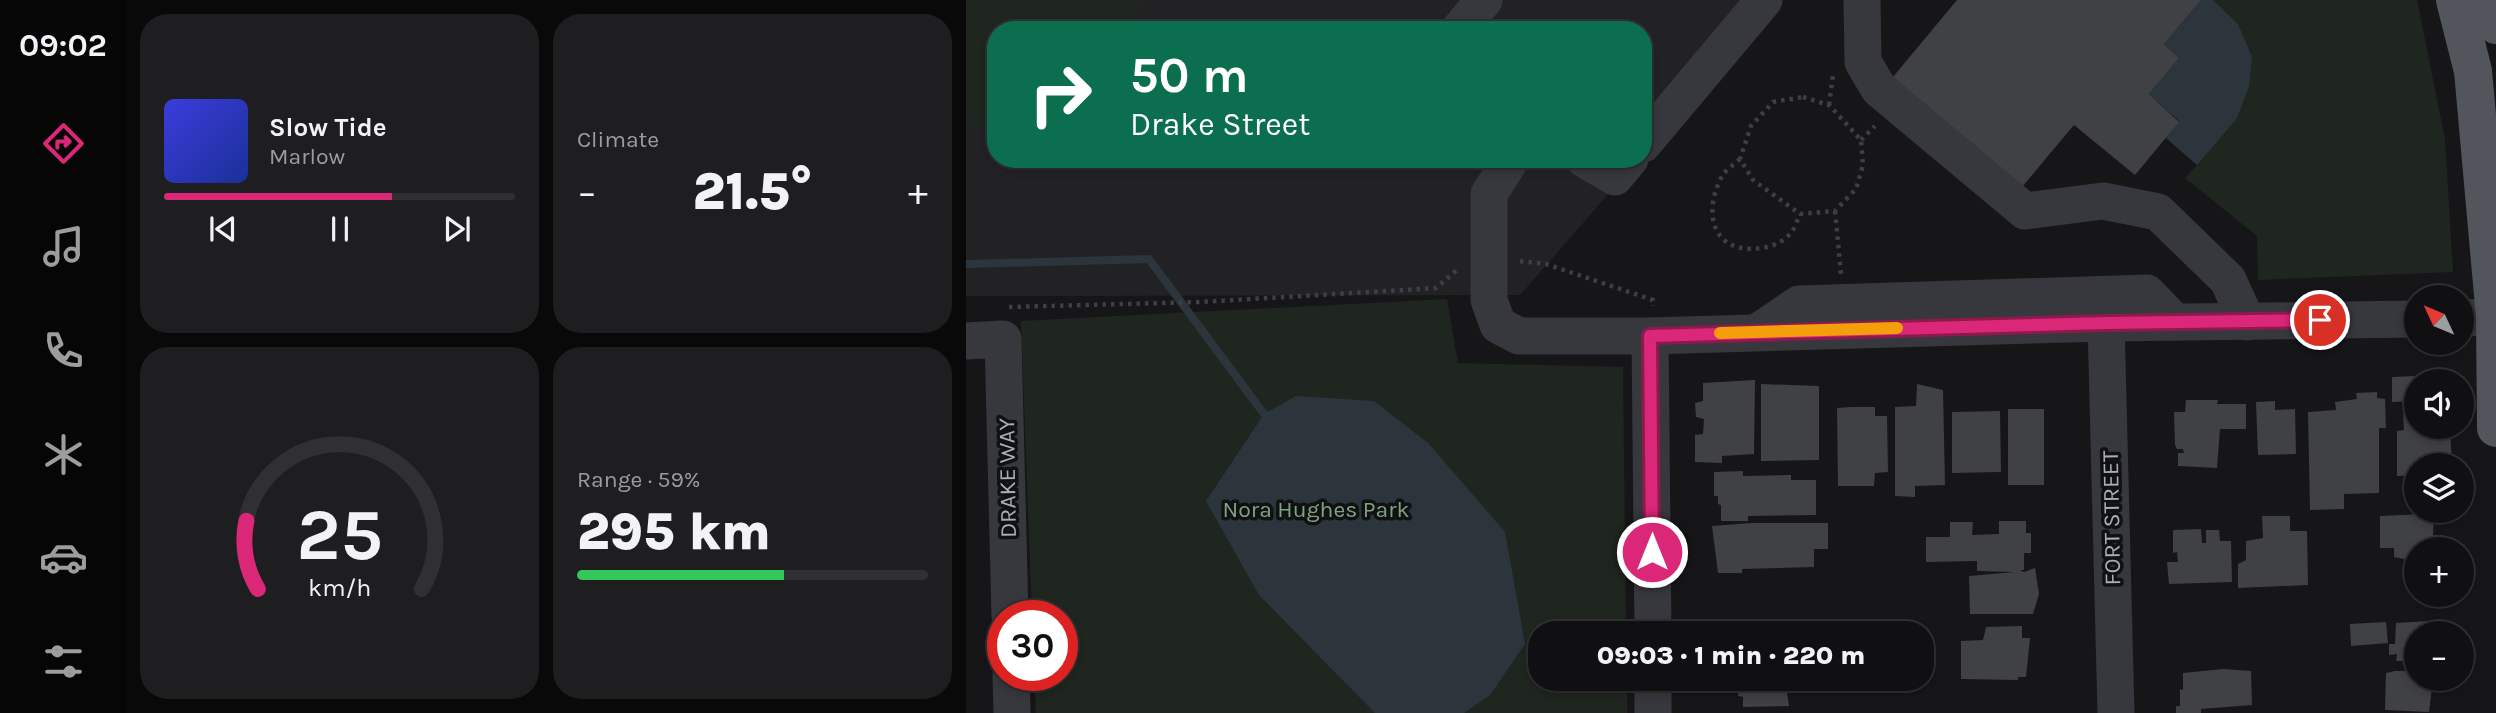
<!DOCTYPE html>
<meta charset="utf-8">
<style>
body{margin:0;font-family:Karla,sans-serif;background:#1e1e20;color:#f1f3f6;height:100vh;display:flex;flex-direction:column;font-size:26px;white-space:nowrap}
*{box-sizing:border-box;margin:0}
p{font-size:23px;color:#9c9d9f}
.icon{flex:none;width:38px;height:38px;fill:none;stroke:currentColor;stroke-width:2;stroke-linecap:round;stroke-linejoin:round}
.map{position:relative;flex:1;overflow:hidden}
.panel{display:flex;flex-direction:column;gap:14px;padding:14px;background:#09090a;width:840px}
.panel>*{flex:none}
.hud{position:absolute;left:21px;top:21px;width:665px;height:147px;border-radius:28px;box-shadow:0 4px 10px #0003,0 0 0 2px #303032;background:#0b6e4f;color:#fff;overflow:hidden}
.needle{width:46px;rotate:314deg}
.tools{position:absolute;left:1438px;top:285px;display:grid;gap:14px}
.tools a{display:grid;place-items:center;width:70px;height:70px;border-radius:50%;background:#101012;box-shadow:0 4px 10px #0003,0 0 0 2px #303032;font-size:35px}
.speed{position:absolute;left:21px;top:600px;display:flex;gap:14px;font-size:35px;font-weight:700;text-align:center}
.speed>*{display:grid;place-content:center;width:91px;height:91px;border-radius:50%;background:#101012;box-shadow:0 4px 10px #0003,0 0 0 2px #303032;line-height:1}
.speed .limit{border:10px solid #d22;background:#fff;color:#111}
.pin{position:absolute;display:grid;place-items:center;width:60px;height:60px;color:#fff;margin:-30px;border:4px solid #fff;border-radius:50%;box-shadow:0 2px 7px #0007}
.me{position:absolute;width:77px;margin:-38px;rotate:0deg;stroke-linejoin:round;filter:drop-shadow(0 0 5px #0008)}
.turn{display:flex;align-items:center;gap:24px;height:147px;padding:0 28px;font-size:32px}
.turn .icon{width:91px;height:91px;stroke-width:2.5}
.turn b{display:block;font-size:49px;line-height:60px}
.big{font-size:52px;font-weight:800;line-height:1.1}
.panel .tile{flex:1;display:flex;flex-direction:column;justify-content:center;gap:10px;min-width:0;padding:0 24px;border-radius:28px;background:#1e1e20}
.panel .dial{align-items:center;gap:0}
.dial svg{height:182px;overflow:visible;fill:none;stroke:#303032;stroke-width:7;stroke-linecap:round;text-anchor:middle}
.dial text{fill:#f1f3f6;stroke:none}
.song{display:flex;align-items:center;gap:21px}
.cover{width:84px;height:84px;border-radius:10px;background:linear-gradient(135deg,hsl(240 70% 55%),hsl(230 70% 35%))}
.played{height:7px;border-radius:4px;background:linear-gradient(90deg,#db2777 65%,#303032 65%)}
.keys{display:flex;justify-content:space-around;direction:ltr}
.heat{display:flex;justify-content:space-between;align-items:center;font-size:38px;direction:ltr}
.charge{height:10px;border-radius:5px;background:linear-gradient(90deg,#34c759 59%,#303032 0)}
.panel .tiles{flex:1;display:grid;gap:14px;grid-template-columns:repeat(2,1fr)}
.trip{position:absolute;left:562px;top:621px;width:406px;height:70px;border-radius:28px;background:#101012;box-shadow:0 4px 10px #0003,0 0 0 2px #303032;font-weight:800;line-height:70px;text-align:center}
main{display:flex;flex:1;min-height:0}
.tabs{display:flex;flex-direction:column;width:126px;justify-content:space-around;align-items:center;background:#060607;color:#9c9d9f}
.tabs .icon{width:49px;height:49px}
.tabs .active{color:#db2777}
.tabs b{font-size:32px;color:#f1f3f6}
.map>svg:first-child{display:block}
.built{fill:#222225}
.green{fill:#1e261f}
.water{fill:#2c353c}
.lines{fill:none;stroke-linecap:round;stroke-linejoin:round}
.stream{stroke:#2c353c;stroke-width:8}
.building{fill:#404145}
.path{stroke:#3d3f44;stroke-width:4.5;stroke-dasharray:3.5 5;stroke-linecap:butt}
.minor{stroke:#37383d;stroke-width:37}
.major{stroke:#53555c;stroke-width:38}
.route-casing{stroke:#8e194d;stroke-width:18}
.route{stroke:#db2777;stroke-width:12}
.slow{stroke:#f59e0b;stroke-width:12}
.labels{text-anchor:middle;stroke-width:7;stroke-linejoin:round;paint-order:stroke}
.street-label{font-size:23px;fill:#a8adb8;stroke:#111113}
.park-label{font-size:23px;fill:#7fa381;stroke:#111113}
</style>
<main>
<nav class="tabs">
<b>09:02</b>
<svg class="icon active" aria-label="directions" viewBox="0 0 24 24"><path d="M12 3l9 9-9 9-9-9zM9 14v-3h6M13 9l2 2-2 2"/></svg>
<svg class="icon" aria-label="music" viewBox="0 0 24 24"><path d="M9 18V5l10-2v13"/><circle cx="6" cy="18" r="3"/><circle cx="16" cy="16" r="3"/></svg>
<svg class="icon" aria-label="phone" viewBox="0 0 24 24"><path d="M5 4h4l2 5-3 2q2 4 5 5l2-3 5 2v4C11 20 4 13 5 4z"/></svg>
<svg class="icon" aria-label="climate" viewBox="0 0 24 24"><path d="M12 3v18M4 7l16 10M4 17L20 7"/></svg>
<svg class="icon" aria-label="car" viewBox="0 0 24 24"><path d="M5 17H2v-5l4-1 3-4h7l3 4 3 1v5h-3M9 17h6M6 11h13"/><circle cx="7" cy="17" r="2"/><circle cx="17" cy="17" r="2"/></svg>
<svg class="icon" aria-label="filters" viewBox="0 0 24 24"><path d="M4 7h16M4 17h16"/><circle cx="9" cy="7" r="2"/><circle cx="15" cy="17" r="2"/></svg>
</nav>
<section class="panel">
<div class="tiles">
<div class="tile">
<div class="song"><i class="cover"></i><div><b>Slow Tide</b><p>Marlow</p></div></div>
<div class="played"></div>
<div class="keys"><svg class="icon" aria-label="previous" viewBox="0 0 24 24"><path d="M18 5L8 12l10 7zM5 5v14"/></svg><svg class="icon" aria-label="pause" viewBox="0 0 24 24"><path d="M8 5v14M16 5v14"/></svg><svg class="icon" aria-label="next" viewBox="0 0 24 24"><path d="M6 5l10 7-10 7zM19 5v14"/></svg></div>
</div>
<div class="tile"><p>Climate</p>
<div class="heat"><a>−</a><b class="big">21.5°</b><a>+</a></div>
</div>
<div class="tile dial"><svg viewBox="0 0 100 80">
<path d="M14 69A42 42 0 1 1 86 69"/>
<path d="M14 69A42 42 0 0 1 9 39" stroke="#db2777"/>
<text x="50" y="56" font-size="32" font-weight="700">25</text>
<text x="50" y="72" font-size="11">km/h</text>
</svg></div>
<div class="tile"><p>Range · 59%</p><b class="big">295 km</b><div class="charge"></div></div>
</div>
</section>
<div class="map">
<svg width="1530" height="713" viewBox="0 0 1530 713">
<rect width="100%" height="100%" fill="#161618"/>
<path class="built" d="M0 0H815L677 154V30H30V159H673L554 295 0 296Z"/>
<g class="green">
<path d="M0 0H176L153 30H30V141L0 118Z"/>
<path d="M1247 0H1451L1479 139 1487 272 1292 280 1291 236 1219 178 1231 165 1272 24Z"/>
<path d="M481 299 492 363 657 367 660 633 574 634V679H661V713H70L68 676H96V616H66L55 321Z"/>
</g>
<g class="water">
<path d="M1235 0H1247L1272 24 1286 57 1283 86 1271 118 1231 165 1200 138 1213 121 1183 94 1213 58 1198 44Z"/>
<path d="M330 396 408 401 462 443 539 532 559 644 524 695 498 713H409L293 595 240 501 298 414Z"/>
</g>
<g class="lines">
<path class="stream" d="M0 264 183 259 298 414"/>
</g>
<g class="building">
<path d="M991 0H1235L1198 44 1213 58 1183 94 1213 122 1169 175 1108 125 1051 193 922 83Z"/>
<path d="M1451 376V401L1426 402V377Z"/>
<path d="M789 380 788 454 756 456V463L729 462V435L737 434 738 419 730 417 729 403 737 401V383Z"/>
<path d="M795 384 853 386V460L795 461Z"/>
<path d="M951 384 977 390 979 485 949 486V497L929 496V407L950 406Z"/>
<path d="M1411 392V398L1419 399 1420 428H1413V493L1378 494V509L1344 510 1342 412 1370 410 1369 402 1391 399 1390 393Z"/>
<path d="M1220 400H1252L1251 404H1280V429H1254L1251 468 1212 466V453H1218L1217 449H1211L1209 445 1208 412H1219Z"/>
<path d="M1309 401V410L1329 409 1330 454 1292 455 1290 402Z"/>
<path d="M885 407H909V416H921L922 472 909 473 908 486H872L871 408Z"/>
<rect x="1042" y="409" width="36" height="76"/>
<path d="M1437 410H1451V427H1484L1486 466H1451V475L1431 476V431L1438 430Z"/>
<path d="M1034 411 1035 472 986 473V412Z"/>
<path d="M777 471V476L825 475V480H850V515L782 516V521H755V505L752 504V496H748V472Z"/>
<path d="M1460 514 1468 516 1467 535H1477V550H1451V559H1438L1428 557V548H1414V516Z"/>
<path d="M1296 516H1324V531H1341L1342 585 1272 588V564L1280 560V541L1297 538Z"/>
<path d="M1033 521H1060V533H1065V553H1058V570H1054L1058 572 1069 568 1073 594 1067 614H1004L1003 576 1049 572 1011 571V561L960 562V537H984V522H1007L1006 535 1033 534Z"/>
<path d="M786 523H862V549H848V567L776 569V573H752L746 526Z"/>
<path d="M1235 529 1236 543H1240V530H1253L1254 541H1265L1266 582 1203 584 1201 562H1212L1211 552 1207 553V530Z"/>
<path d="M1463 621V634H1451V661H1430L1431 654 1423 655V644H1429L1430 623Z"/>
<path d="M1420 622 1422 643 1385 646 1384 624Z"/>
<path d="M1056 626V638H1064L1060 677H1052V680L995 679V641L1017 640 1020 627Z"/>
<path d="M1257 669 1285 671 1286 705 1235 709V713H1210V706H1214V689L1217 690V673Z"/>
<path d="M1429 671H1451V679H1467L1463 712 1419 710 1420 673Z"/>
<path d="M773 679H809L801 683V693H821L823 706 777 707V697L772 696Z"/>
</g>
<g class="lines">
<g class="path">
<path d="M837 97 863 105 895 140 897 165 890 189 869 211 834 214 787 180 774 159 785 126 807 102Z"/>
<path d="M863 105 867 75"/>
<path d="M895 140 909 126"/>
<path d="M774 159C768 165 758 171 755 178 736 216 748 255 796 248 807 246 817 242 824 234 829 229 831 220 834 214"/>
<path d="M869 211 875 274"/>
<path d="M554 261 580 264 687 300V306"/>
<path d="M43 307 234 302 470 288 492 269"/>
</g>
<g class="minor">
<path d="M896 0 897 62 913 89 1059 211 1137 201 1192 212 1262 280 1281 322"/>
<path d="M493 30 518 0"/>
<path d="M677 144 798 0"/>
<path d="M545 159 523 194V300L532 325 553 336H684L1140 323 1451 319"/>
<path d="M618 159 649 177 664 159"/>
<path d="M1496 318 1530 317"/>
<path d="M1140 323 1150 713"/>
<path d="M793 331 833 304 1181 293 1209 322"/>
<path d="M684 336 687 634"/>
<path d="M0 341 37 339 44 616"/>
<path d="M45 676 46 713"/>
<path d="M687 679V713"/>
</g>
<g class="major">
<path d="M1489 0 1507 71 1529 317 1530 428"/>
<path d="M1524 0 1530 25"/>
</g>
</g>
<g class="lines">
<g class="route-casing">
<path id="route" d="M686 552 684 336 1140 323 1354 320"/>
</g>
<use href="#route" class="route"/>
<path class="slow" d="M754 333 931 328"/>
</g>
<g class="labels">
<g class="street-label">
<text transform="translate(41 478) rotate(-91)" y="8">DRAKE WAY</text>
<text transform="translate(1145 518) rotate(-91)" y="8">FORT STREET</text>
</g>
<g class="park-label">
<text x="350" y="517">Nora Hughes Park</text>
</g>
</g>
</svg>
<div class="tools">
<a><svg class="needle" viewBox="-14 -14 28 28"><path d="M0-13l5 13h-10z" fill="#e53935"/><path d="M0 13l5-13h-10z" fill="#9c9d9f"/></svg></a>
<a><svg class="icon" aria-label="sound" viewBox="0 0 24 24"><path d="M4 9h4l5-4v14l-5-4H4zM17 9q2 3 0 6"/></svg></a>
<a><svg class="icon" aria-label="layers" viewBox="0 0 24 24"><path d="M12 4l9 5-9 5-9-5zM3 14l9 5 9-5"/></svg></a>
<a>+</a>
<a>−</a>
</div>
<div class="speed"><div class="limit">30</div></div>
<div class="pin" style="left:1354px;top:320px;background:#d93025"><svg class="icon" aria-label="arrive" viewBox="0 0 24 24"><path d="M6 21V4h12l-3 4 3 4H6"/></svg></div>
<svg class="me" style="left:686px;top:552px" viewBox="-20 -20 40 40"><circle r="17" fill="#db2777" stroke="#fff" stroke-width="3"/><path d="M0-11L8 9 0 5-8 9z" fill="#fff"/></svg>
<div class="trip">09:03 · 1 min · 220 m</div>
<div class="hud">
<div class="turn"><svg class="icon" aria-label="right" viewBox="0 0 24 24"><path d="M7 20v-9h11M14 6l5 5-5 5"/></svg><div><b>50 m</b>Drake Street</div></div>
</div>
</div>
</main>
